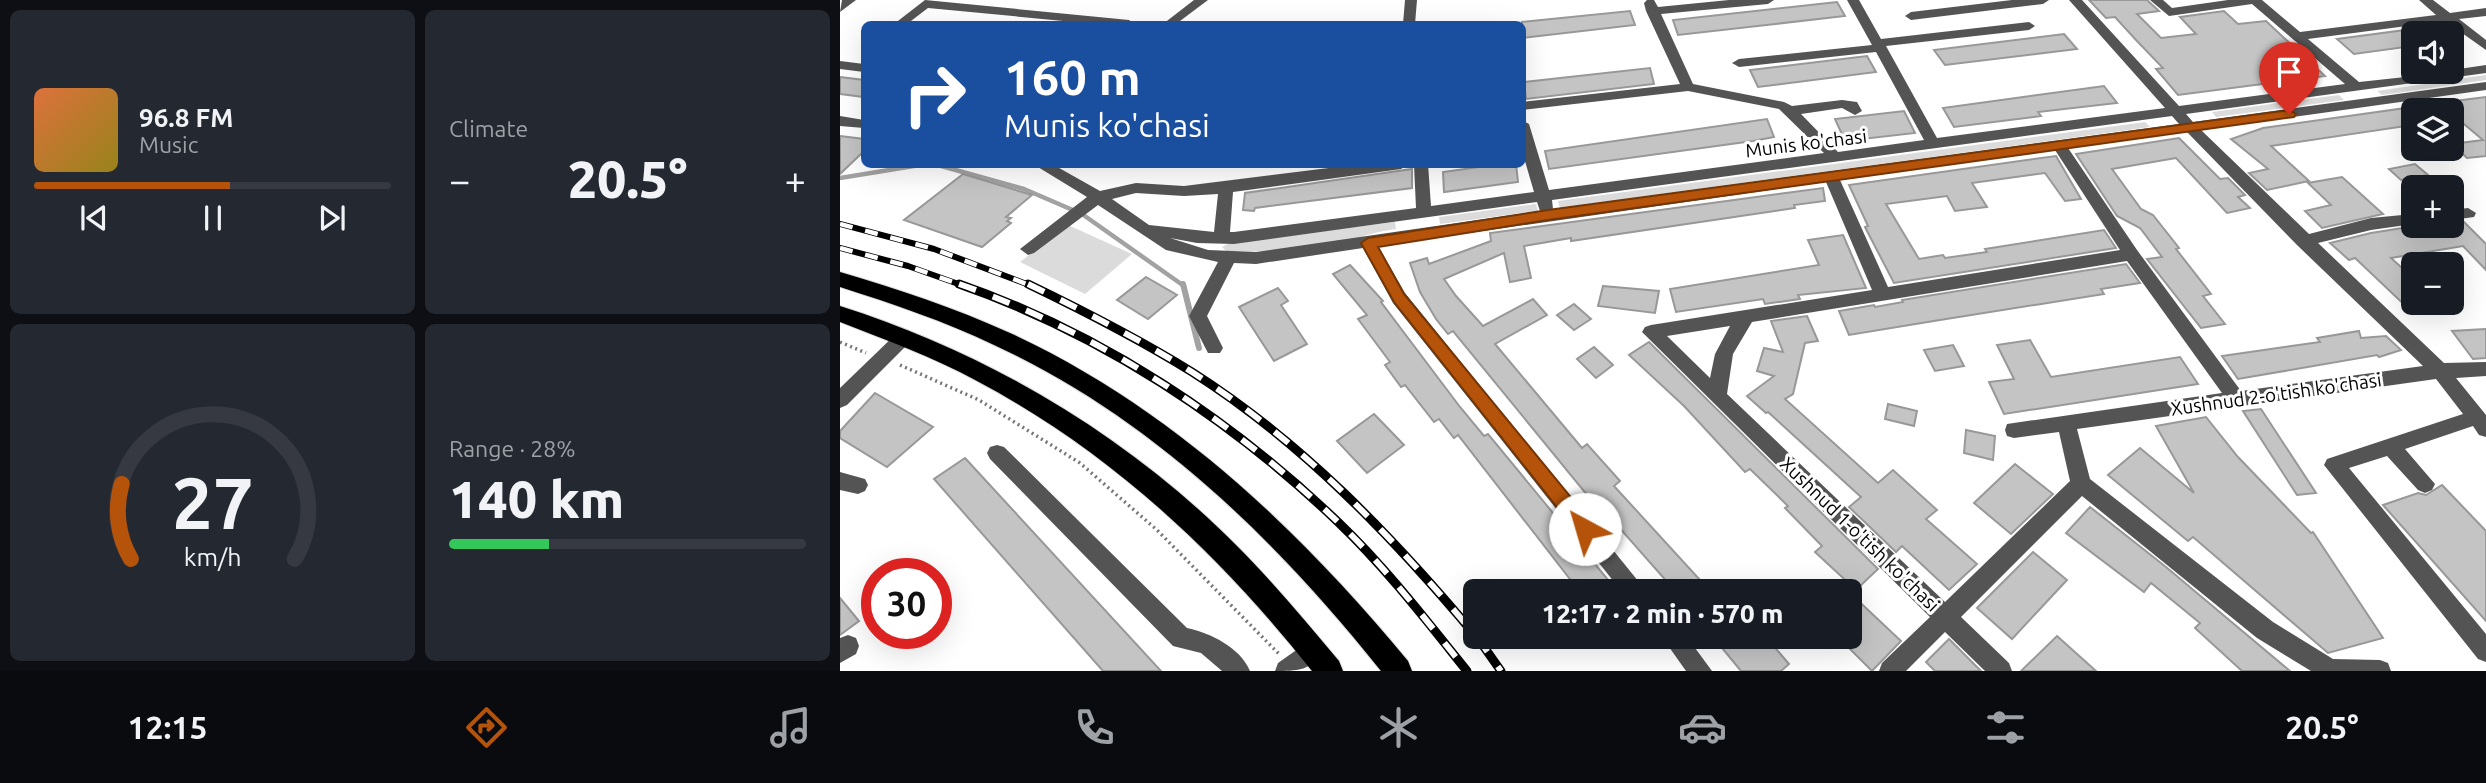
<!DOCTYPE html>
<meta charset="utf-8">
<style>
body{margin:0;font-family:Ubuntu,sans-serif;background:#242831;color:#f1f3f6;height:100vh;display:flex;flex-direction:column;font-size:26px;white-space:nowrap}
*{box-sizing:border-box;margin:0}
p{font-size:23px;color:#9ea1a6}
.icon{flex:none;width:38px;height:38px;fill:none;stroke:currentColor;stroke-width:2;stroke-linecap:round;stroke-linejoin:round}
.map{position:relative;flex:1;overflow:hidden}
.sheet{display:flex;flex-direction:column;gap:10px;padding:10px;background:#0d0f14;width:840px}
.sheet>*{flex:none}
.banner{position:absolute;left:21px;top:21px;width:665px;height:147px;border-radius:10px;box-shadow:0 7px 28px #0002;background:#1a4fa0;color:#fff;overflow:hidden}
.tools{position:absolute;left:1561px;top:21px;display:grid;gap:14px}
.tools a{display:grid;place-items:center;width:63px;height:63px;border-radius:10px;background:#171b24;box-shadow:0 7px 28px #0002;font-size:35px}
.speed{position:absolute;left:21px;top:558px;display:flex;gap:14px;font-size:35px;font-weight:700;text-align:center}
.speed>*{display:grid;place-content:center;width:91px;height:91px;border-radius:50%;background:#171b24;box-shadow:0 7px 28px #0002;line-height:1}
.speed .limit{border:10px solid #d22;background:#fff;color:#111}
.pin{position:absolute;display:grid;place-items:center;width:60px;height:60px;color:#fff;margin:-72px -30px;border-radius:50% 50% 50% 0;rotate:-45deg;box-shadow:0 0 7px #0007}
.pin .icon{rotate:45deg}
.me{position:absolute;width:77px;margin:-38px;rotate:321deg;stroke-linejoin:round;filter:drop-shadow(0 0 5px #0008)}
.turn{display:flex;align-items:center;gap:24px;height:147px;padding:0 28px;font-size:32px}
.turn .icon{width:91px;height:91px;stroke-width:2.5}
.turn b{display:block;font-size:49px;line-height:60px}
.big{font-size:52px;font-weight:800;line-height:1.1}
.sheet .widget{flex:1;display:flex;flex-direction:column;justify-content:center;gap:10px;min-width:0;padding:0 24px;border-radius:10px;background:#242831}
.sheet .dial{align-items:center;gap:0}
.dial svg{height:182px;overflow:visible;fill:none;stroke:#363941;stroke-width:7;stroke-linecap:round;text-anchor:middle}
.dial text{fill:#f1f3f6;stroke:none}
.song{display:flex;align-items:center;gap:21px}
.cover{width:84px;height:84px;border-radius:10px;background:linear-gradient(135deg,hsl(20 70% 55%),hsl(50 70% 35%))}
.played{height:7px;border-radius:4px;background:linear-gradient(90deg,#b45309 55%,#363941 55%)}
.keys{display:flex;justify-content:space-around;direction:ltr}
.heat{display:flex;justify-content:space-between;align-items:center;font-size:38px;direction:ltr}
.charge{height:10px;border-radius:5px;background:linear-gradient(90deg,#34c759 28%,#363941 0)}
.sheet .tiles{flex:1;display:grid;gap:10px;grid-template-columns:repeat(2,1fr)}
.trip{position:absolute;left:623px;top:579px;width:399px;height:70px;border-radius:10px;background:#171b24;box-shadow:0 7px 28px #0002;font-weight:800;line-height:70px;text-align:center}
.dock{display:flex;height:112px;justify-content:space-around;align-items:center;background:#090b0e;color:#9ea1a6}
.dock .icon{width:49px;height:49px}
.dock .active{color:#b45309}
.dock b{font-size:32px;color:#f1f3f6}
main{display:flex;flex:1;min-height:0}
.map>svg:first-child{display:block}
.green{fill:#dbdbdb}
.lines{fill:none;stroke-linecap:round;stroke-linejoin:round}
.stream-far1{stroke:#a2a2a2;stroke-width:4.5}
.stream{stroke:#a2a2a2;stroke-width:6}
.building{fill:#c4c4c4;stroke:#989898;stroke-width:2}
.highway-casing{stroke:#dbdbdb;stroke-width:2}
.path{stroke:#767676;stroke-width:3.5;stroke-dasharray:2 3.5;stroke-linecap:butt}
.minor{fill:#545454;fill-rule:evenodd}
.highway{fill:#000;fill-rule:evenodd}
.rail-far1-casing{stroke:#000;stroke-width:6}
.rail-casing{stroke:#000;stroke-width:9}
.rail-far1{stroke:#fff;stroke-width:4.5;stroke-dasharray:13;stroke-linecap:butt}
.rail{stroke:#fff;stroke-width:6;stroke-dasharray:18;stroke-linecap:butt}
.route{fill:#b45309;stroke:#753606;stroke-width:2}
.labels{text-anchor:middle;stroke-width:6;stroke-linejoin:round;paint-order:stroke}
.street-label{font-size:19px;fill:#000;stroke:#fff}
</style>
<main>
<section class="sheet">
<div class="tiles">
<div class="widget">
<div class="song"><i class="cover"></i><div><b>96.8 FM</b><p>Music</p></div></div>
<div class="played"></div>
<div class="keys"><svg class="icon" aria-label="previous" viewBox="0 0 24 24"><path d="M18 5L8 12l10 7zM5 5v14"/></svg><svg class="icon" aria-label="pause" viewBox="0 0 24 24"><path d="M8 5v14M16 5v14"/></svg><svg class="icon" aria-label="next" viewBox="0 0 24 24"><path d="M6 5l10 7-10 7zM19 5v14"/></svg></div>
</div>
<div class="widget"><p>Climate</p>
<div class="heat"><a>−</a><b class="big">20.5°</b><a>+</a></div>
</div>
<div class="widget dial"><svg viewBox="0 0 100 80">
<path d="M14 69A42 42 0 1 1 86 69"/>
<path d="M14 69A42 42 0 0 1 10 36" stroke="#b45309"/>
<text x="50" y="56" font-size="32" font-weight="700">27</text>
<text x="50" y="72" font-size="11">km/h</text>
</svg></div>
<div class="widget"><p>Range · 28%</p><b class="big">140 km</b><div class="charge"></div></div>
</div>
</section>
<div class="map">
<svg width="1646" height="671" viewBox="0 0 1646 671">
<rect width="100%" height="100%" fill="#fff"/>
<g class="green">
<path d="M1646 75V80L1542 95 1537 91Z"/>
<path d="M1499 95 1504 100 1376 117 1372 112Z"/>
<path d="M1305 122 1310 127 720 208 718 201Z"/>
<path d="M696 204 698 211 600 224 599 217Z"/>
<path d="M555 222 556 229C539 231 525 236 508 240 469 249 426 253 386 251L382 247 389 243Z"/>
<path d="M228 225 292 254 245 294 180 262Z"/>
</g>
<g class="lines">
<g class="stream-far1">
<path d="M94 164 184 189 242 214 344 286"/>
<path d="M0 178 86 164"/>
</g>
<path class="stream" d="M343 284 359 348"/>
</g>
<g class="building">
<path d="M1249 0H1307L1319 11 1297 14 1321 38 1356 34 1340 17 1384 11 1398 24 1426 21 1485 76 1338 95 1316 69 1323 68 1296 40 1275 17 1266 18Z"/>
<path d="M997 2 1005 16 838 35 833 20Z"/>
<path d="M790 11 795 25 682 38V22Z"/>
<path d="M1573 29V46L1514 54 1497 39Z"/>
<path d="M1224 34 1237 49 1105 65 1094 50Z"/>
<path d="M1027 56 1036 72 918 87 910 70Z"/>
<path d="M810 68 814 84 686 99 684 82Z"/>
<path d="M0 77 24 80V97L0 94Z"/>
<path d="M1264 86 1277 103 1198 112 1201 116 1114 127 1103 108Z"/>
<path d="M1646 97V156L1627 158 1612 144 1643 140 1612 114V110H1607L1599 103Z"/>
<path d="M1573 107V125L1431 146 1469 181 1427 190 1409 173 1428 169 1391 139 1423 128Z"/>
<path d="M1064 111 1075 133 1005 141 995 119Z"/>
<path d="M927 119 934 137 913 141 709 169 705 151Z"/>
<path d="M0 136 24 139V151L0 174Z"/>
<path d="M1339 138 1380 179 1388 178 1405 195 1398 197 1410 208 1387 213 1336 158 1272 169 1301 209 1313 215 1339 248 1336 249 1371 294 1363 296 1385 324 1361 328 1307 259 1322 257 1300 228 1277 216 1236 154Z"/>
<path d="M1216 156 1241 199 1225 201 1205 173 1132 183 1147 207 1115 211 1107 196 1046 204 1079 259 1103 255 1105 258 1147 252 1145 249 1264 230 1276 248 1054 283 1027 231 1025 227 1028 226 1009 185Z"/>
<path d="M660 164H676L678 182 604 192 603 172Z"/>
<path d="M1575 164 1588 175 1561 180 1549 169Z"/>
<path d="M572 169V188L415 208 414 211 403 210 405 193Z"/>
<path d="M123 174 192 195 166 217 171 218 167 221 171 223 142 247 64 220Z"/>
<path d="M1502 177 1543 214 1482 228 1465 211 1491 205 1468 183Z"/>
<path d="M983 188 985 201 954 205 955 208 731 241V238L684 246 691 278 670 282 664 253 604 279 616 296 643 326 693 299 707 315 655 344 742 448 747 444 780 481 774 486 871 592H836L754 499 752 501 613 331 608 334 596 319 580 292 570 263 587 258 589 264 651 241 650 233Z"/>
<path d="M1623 221 1646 244V270L1623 246 1551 258 1573 278V313L1515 258 1509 260 1490 243 1531 233 1575 226H1612V222Z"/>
<path d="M1003 235 1026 288 958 295 960 299 925 304 923 299 836 312 830 289 979 265 968 240Z"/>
<path d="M1286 264 1300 283 1261 289 1264 294 1100 320 1009 335 999 311 1034 305 1035 307 1063 302 1062 300Z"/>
<path d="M510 265 543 301 541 302 620 407 644 436 648 434 778 592H740L618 435 614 438 599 419 594 422 565 385 561 387 545 365 550 362 518 319 527 315 493 274Z"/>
<path d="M306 277 337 295 308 319 277 300Z"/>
<path d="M763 286 819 291 815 313 758 306Z"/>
<path d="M438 288 448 301 441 305 467 344 434 361 399 307Z"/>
<path d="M734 304 751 319 734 330 717 315Z"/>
<path d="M967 316 978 341 965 343 953 394 945 399 1038 483 1053 470 1097 510 1086 519 1137 564 1109 590 1062 546 1056 552 1009 507 1021 497 928 412 926 413 907 396 934 376 917 371 924 348 943 352 931 321Z"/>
<path d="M1646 329V358L1633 359 1612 331Z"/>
<path d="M1519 331 1521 338 1546 336 1561 350 1539 357 1537 355 1398 379 1382 356 1480 342 1477 338Z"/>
<path d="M1190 340 1211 377 1340 357 1358 384 1164 414 1149 382 1174 379 1157 345Z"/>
<path d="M809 342 1038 569 1016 590 975 552 982 546 945 508 948 506 910 469 905 472 844 406 789 355Z"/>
<path d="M1113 345 1124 366 1095 371 1084 350Z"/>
<path d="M754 347 773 365 756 378 737 359Z"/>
<path d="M35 393 93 427 47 467 0 438V431Z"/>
<path d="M1048 404 1077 411 1074 426 1045 419Z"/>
<path d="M1421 409 1476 493 1457 495 1403 411Z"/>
<path d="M534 414 564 445 527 473 497 441Z"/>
<path d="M1366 417 1398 457 1471 533 1473 532 1543 638 1488 653 1353 537 1348 541 1268 475 1300 448 1354 493 1316 426Z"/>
<path d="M1126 430 1155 436 1153 460 1124 453Z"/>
<path d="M125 458 321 671H263L94 479Z"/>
<path d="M1175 464 1213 494 1171 534 1134 503Z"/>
<path d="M1602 485 1646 531V621L1543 505 1578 493 1586 495Z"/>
<path d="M1250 507 1326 567 1450 671H1402L1355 628 1360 623 1311 583 1304 592 1226 533Z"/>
<path d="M1193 552 1227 580 1172 639 1137 608Z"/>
<path d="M1010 593 1061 641 1032 671 998 637H1010Z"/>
<path d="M0 598 19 621 0 635Z"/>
<path d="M1217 636 1256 671H1181Z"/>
<path d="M873 637H926L949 664 941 671H901Z"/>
<path d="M1109 639 1141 671H1095L1086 662Z"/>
</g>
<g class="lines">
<g class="highway-casing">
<g id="highway">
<path d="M0 272C58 289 115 308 170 333 330 407 457 527 568 661L572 671H541C435 538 310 417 154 345 104 321 53 304 0 287Z"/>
<path d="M0 306C148 353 287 435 397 546 433 582 466 622 499 661L503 671H472C378 553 271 452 137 381 93 357 46 340 0 322Z"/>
</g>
</g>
<g class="path">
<path d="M0 342 26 353"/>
<path d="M60 365 139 400 240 463 317 530 439 654"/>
</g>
<g class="minor">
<path d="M2 0H16L0 12Z"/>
<path d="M85 0 289 20 295 24H255L88 8 67 24H54Z"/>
<path d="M354 0H368L336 24H323Z"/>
<path d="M565 0H577L575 24H563Z"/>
<path d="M807 0H814L818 7 889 0H934L928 4 821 14 853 84 944 102 952 106 1002 100 1017 102 1022 111 1015 115 1002 108 961 114 998 152 1084 140 1036 52 899 67 892 63 899 59 1032 45 1007 0H1019L1041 39 1189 22 1195 26 1189 30 1046 46 1097 138 1325 108 1229 0H1242L1339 106 1505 84 1412 4 1329 16 1310 0H1323L1332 8 1388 0H1422L1460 32 1596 15 1579 0H1593L1610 13 1646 8V16L1619 19 1646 40V50L1605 21 1468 39 1519 82 1612 72V70L1646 65V73L1346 114 1353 122 1646 82V90L1361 130 1469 234 1531 218 1573 214V224L1531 230 1478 243 1604 363 1646 362V376L1616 378 1646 415V437L1639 435 1633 426 1565 449 1595 484 1592 490 1585 493 1578 490 1547 456 1509 468 1646 634V662L1638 659 1484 465 1487 459 1623 414 1596 379 1237 429 1250 479 1433 622 1493 659 1540 660 1548 663 1551 671H1471L1417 638 1242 496 1121 617 1169 663 1172 671H1145L1105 632 1066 671H1039L1042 663 1090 617 802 332 805 327 811 325 1032 290 986 182 538 246 565 293 807 592H782L553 303 523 248 416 264 394 263 367 316 383 348 380 353H368L349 316 378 262 326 250 258 205 194 253 188 255 180 249 247 197 193 164H212L260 191 296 183 344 186 521 164H568L561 169 393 192 390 232H394L576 208 574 164H588L591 206 694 192 682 151V120L689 124 709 190 984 153 939 109 848 91 682 110V102L840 84 806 11 804 3ZM1332 116 1339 124 713 209 712 200ZM1347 132 1457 245 1583 366 1401 391 1297 250 1228 148ZM1215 150 1280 250 1048 287 1000 180ZM296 193 344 196 378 194 374 232 309 225 272 199ZM697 202 700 211 416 252 368 250 330 238 357 243 394 244ZM1287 261 1382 393 1167 424 1165 430 1167 436 1174 438 1219 432 1230 481 1105 602 887 394 893 354 912 322ZM890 326 875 354 870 378 827 336Z"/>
<path d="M1172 0H1209L1203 4 1071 20 1065 16 1071 12Z"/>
<path d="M0 61 24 64V72L0 69Z"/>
<path d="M0 116 24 120V128L0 126Z"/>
<path d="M1628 208 1636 213 1634 217 1612 220V210Z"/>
<path d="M64 330 70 332 73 337 70 342 7 405 0 408V388L58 332Z"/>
<path d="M157 445 164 447 347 628C370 633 400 647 410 671H382L361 653 333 646 150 459 147 453 150 447Z"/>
<path d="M0 472 25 479 28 485 25 491 18 494 0 490Z"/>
<path d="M8 635 16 638 19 646 16 654 0 663V638Z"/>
<path d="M822 637H847L872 671H846Z"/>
<path d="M472 639 480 642 483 650C473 671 456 671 435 671L438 663Z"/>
</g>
<use href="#highway" class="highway"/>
<g class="rail-far1-casing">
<g id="rail-far1">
<path d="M0 224 94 249 192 286"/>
<path d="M0 248 68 266 124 286"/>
</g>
</g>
<g class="rail-casing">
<g id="rail">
<path d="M119 284C260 333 391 419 499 523 546 568 586 620 627 671"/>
<path d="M188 284C244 311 299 339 352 372 462 442 552 536 635 635"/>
<path d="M637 637 661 671"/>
</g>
</g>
<use href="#rail-far1" class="rail-far1"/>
<use href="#rail" class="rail"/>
</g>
<path class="route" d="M1449 110 1456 114 1454 117 708 220 538 247 564 294 752 523 755 529 752 535 745 537 739 535 554 302 521 243 528 238 708 210Z"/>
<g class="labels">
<g class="street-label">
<text transform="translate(966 143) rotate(-7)" y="7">Munis ko'chasi</text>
<text transform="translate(1436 394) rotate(-8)" y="7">Xushnud 2-o'tish ko'chasi</text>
<text transform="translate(1020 534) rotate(44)" y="7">Xushnud 1-o'tish ko'chasi</text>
</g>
</g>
</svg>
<div class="tools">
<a><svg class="icon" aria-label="sound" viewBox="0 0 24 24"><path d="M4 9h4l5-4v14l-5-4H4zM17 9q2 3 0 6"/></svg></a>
<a><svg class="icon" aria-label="layers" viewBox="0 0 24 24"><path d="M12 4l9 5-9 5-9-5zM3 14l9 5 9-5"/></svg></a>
<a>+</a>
<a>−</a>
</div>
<div class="speed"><div class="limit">30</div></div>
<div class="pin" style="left:1449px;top:114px;background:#d93025"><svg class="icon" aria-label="arrive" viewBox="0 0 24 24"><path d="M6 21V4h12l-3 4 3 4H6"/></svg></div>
<svg class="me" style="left:745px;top:529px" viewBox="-20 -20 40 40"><circle r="19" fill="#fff"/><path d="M0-13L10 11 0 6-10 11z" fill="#b45309"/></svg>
<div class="trip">12:17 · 2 min · 570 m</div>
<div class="banner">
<div class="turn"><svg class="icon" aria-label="right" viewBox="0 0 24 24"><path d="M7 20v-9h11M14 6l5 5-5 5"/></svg><div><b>160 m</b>Munis ko'chasi</div></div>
</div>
</div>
</main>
<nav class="dock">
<b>12:15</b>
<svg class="icon active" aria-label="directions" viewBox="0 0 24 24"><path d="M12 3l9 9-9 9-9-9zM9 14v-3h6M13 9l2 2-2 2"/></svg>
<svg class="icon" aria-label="music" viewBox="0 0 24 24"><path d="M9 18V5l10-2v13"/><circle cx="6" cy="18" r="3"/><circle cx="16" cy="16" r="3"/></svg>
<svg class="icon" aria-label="phone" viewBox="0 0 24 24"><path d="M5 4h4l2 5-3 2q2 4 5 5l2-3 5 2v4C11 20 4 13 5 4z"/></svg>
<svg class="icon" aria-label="climate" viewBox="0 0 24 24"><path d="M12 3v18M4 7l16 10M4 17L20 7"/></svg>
<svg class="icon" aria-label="car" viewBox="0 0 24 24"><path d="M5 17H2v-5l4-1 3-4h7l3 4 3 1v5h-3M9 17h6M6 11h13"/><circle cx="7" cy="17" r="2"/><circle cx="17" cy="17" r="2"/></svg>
<svg class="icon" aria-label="filters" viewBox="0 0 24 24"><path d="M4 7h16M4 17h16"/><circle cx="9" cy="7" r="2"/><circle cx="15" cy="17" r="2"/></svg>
<b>20.5°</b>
</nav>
